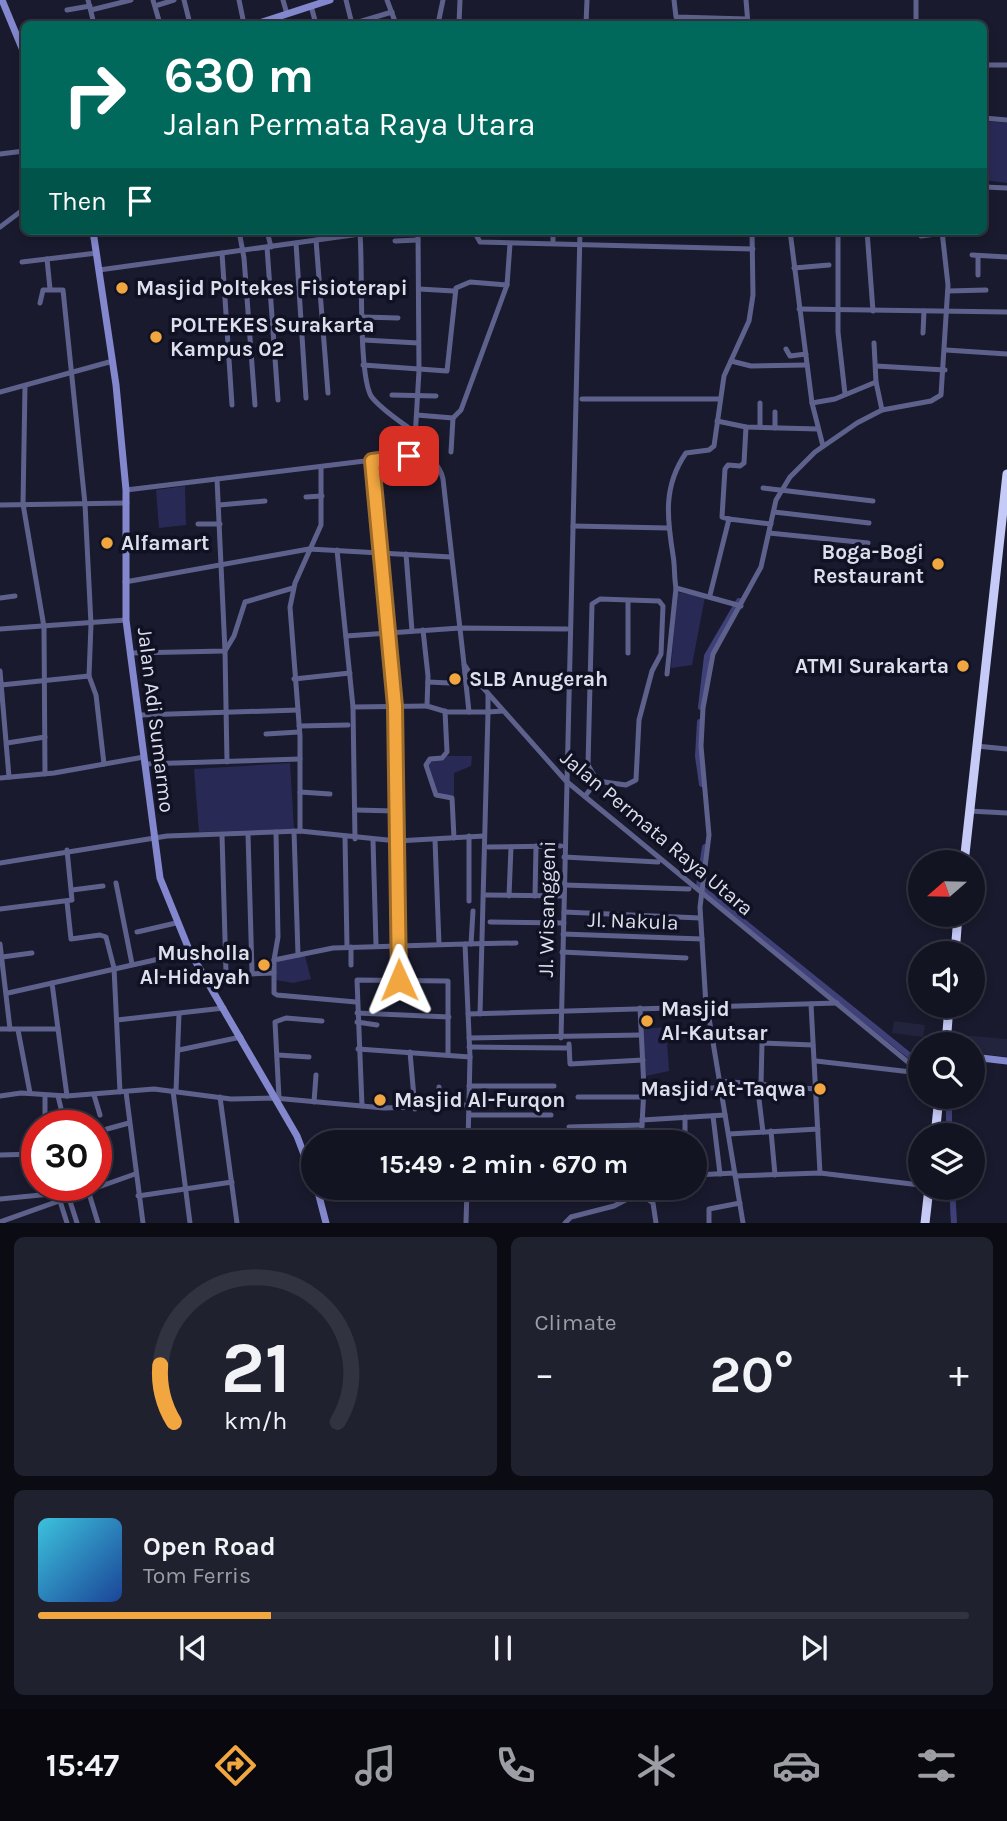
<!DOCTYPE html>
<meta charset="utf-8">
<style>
body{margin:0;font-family:Karla,sans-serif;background:#20212f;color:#f1f3f6;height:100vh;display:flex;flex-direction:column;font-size:26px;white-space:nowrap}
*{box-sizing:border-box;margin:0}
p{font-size:23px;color:#9d9ea5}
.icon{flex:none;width:38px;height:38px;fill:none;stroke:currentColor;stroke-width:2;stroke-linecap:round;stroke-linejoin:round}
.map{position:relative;height:1223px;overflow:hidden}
.details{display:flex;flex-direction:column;gap:14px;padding:14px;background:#0a0b13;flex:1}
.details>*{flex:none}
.hud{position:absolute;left:21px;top:21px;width:966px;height:214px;border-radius:10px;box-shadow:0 4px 10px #0003,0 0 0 2px #323340;background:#00695c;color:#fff;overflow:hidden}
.needle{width:46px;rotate:250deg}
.controls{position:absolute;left:908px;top:850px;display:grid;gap:14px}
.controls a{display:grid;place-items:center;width:77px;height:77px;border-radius:50%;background:#131422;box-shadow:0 4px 10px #0003,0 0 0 2px #323340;font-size:35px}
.speed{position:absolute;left:21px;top:1110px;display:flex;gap:14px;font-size:35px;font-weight:700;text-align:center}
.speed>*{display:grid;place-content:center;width:91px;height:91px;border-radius:50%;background:#131422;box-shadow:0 4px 10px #0003,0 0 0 2px #323340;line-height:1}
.speed .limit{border:10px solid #d22;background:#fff;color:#111}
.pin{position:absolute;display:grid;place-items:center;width:60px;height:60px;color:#fff;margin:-30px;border-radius:14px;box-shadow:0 4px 10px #0006}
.me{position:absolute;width:77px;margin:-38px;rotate:359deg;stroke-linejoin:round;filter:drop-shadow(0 0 5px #0008)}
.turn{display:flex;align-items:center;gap:24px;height:147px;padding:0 28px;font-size:32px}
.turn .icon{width:91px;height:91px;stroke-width:2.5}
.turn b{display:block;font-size:49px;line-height:60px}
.then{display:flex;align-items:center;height:66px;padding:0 28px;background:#0003;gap:14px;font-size:26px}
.big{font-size:52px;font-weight:700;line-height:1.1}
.details .widget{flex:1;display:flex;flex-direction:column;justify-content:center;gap:10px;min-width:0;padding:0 24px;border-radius:10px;background:#20212f}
.details .dial{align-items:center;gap:0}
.dial svg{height:182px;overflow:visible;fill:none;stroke:#323340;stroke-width:7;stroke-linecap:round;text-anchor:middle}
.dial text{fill:#f1f3f6;stroke:none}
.song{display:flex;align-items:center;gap:21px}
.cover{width:84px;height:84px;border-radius:10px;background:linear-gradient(135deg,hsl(190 70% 55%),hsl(220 70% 35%))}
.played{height:7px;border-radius:4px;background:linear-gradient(90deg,#f1a640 25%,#323340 25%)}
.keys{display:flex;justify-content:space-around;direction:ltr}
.heat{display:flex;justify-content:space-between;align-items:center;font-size:38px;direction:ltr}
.details .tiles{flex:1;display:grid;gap:14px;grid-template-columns:1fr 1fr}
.widget:last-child{grid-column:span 2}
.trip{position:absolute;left:301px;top:1130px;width:406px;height:70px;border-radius:35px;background:#131422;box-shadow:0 4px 10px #0003,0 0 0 2px #323340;font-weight:700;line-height:70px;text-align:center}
.dock{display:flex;height:112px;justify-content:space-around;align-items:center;background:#08080e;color:#9d9ea5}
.dock .icon{width:49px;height:49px}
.dock .current{color:#f1a640}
.dock b{font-size:32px;color:#f1f3f6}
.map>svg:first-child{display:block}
.built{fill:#22233c}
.green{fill:#292955}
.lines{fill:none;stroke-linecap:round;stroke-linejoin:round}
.canal{stroke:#3f4078;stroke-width:6}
.street{stroke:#5e618c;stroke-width:5}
.secondary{stroke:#8387cd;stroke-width:7}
.highway{stroke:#c6caf6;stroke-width:9}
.route-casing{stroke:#9d6c2a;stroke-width:18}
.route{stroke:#f1a640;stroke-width:12}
.poi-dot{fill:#f1a640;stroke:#101123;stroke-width:2.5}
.labels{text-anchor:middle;stroke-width:7;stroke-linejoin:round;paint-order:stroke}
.poi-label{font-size:21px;font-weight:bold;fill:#dedfed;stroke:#101123;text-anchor:start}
.street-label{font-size:21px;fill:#dedfed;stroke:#101123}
</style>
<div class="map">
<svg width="1007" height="1223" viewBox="0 0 1007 1223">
<rect width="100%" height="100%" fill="#191a2d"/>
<g class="built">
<path d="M894 1021 925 1025 923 1037 892 1033Z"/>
<path d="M950 1034 1007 1039V1057L973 1053V1045H949Z"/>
</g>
<g class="green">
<path d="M984 121 1007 123V183L984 180Z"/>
<path d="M185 486 186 525 159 528 156 490Z"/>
<path d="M677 592 705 597 692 665 671 668Z"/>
<path d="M446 756H472L471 766 454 773V796H438L428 762Z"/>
<path d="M290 763 294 829 199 832 194 769Z"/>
<path d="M305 956 311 979 293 983 276 980V960Z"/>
<path d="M666 1027 669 1071 646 1076 642 1029Z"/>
<path d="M641 1188H686V1200L654 1201Z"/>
</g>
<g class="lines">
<g class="canal">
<path d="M701 707 707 656 739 601"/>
<path d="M700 722 698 756 702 784"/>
<path d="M705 847 699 886 920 1064"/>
<path d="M949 1136V1097"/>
<path d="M952 1188 954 1223"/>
</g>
<g class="street">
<path d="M88 0 94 24"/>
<path d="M153 0 160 24"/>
<path d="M184 0 190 24"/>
<path d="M239 0 244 24"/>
<path d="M283 0 287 14"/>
<path d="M346 0 352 24"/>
<path d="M387 0 396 24"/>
<path d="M674 0 676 17 747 19"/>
<path d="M746 0 748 24"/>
<path d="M916 0V24"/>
<path d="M158 5 174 0"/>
<path d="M311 6 316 24"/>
<path d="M67 10 90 6"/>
<path d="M91 10 131 0"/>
<path d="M352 24 392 12"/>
<path d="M438 24 443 0"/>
<path d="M459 24 460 0"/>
<path d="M586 24 587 0"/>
<path d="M984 65H1007"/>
<path d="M984 118 1007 120"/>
<path d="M0 154 24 151"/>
<path d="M984 187 1007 188"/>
<path d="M0 227 24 209"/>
<path d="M239 231 244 258 255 405"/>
<path d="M267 231 271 247"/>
<path d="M361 231 360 234 380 231"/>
<path d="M474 231 480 242 753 249"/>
<path d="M553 231V241"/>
<path d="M790 231 812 403 823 446"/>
<path d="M838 231V332L845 394"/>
<path d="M867 231 873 311"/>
<path d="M921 236 943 233"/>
<path d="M316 240 328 393"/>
<path d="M395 241 418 240"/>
<path d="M296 243 306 398"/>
<path d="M267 247 278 400"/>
<path d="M222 253 232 405"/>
<path d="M972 255 1007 257"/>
<path d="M978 256V275"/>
<path d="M47 259 50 289"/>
<path d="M22 262 97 253"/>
<path d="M794 268 829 265"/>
<path d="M99 270 360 234C363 267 358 373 371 396 381 410 403 423 417 434"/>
<path d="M419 289 454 291"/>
<path d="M948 291 986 290"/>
<path d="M799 309 1007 312"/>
<path d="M363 317 398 318"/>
<path d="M923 333 924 311"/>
<path d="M364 340 418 343"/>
<path d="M874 343 876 382 882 410"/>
<path d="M786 349 790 356 806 354"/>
<path d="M946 350 1007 354"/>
<path d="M731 361 751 366 807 365"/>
<path d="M363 365 447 371 456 288 470 282 507 285"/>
<path d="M876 366 945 370"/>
<path d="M25 386 23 504 44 627 45 774"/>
<path d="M0 392 113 361"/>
<path d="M392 395 436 396"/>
<path d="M582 399H720"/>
<path d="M812 403 835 399 876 382"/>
<path d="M775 412V428"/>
<path d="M417 415 453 418 461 410 507 285 510 244"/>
<path d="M717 421 746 427 818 429"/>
<path d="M760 427V403"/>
<path d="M451 452 453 418"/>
<path d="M414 455 419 371 418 231"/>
<path d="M372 461 395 706 399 980"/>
<path d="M763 488 873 501"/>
<path d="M126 490 414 455C429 455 440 465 443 479L464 664 469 672 566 781 920 1072"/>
<path d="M306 497 322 496"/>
<path d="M0 505 127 503"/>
<path d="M219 505 265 501"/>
<path d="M774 512 869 523"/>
<path d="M729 519 722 517 725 469 728 465 740 466 744 463 746 427"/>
<path d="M198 524H220"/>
<path d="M573 526 668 528"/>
<path d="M769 533 868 543"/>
<path d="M337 550 353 707 355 839"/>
<path d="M406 554 412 631"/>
<path d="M125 582 309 549 451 557"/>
<path d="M710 595 729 519 771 524"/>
<path d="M0 598 15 596"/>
<path d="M600 599 659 601 663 606 661 654 652 671 639 720 636 780 626 785 597 781 588 765 592 604Z"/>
<path d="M741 606 676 588C674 577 675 566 673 555 667 518 663 486 686 453L709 450 714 446 724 376 749 321 753 295 752 231"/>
<path d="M0 629 126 620"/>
<path d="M423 630 428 676 427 706 447 712H469"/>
<path d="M346 636 460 628 567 629"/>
<path d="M131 653 225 651 217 479"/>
<path d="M628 653V601"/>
<path d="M464 665 469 712H488L480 1014"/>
<path d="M0 671 9 777"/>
<path d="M667 674 676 588"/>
<path d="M89 676 96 695 104 764"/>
<path d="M294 679 350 673"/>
<path d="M428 682 449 683"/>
<path d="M1 685 89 676 91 624 85 504 63 290H43L40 303"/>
<path d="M488 694V712L503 711"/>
<path d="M353 707 427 706"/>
<path d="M445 711 447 752 442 758 430 759 426 765 436 795 452 798 454 838"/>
<path d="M140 715 298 710"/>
<path d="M299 726 348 725"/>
<path d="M266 734 299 732"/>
<path d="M7 743 45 737"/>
<path d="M976 746 1007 749"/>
<path d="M227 762 225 651 234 636 245 602 293 588"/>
<path d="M144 764 300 759"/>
<path d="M0 778 54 773 144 757"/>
<path d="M300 792 330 794"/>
<path d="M585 796 597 781"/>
<path d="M356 810 395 811"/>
<path d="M969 811 1007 813"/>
<path d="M294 831 298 955"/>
<path d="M300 831V736L290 607 295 583 321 525V467"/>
<path d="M248 834 252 972"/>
<path d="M222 835 226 973"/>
<path d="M469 836V901"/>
<path d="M345 837 347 947"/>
<path d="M373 840 376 945"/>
<path d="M435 840 439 944"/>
<path d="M488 847 561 846"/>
<path d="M564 857 658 862"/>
<path d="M0 863 167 836 300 831 397 841 484 836"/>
<path d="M116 883 132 964"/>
<path d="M564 885 689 889"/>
<path d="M72 890 103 886"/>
<path d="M486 895 564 896"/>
<path d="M509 896 511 847"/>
<path d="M535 896 536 846"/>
<path d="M67 902 71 939 100 935 106 937 114 968 120 1092"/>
<path d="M0 909 72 900 67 850"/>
<path d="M564 912 700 918"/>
<path d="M490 922 564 923"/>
<path d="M137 932 176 923"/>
<path d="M563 934 702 939"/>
<path d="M0 944 10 1029"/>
<path d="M465 944 516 943"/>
<path d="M471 944 473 911"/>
<path d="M351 947V965"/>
<path d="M562 952 686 958"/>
<path d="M2 957 32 953"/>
<path d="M274 960 278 937 276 832"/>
<path d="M203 976 274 973"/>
<path d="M52 983 58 1029"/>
<path d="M8 993 190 952"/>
<path d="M356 1002 277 995 274 993V960L333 948 465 944 470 1057 468 1143"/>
<path d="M811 1004 820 1173"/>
<path d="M706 1006 700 907 709 835 701 746 703 708 713 654 761 567 776 500 790 477 815 452 857 423 882 410 931 401 941 395 948 285 942 231"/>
<path d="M707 1006 743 1223"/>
<path d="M640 1008 644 1088 641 1143"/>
<path d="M357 1013 449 1017"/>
<path d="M468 1014 837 1003"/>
<path d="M117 1020 224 1008"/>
<path d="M357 1022 377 1025"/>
<path d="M0 1029H58L67 1096"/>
<path d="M18 1030 30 1093"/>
<path d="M469 1038 641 1035"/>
<path d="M561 1038 580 231"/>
<path d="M569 1044 570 1064 643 1060"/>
<path d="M469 1047 569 1048"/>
<path d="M358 1049 470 1057"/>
<path d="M179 1050 241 1037"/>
<path d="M410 1052 415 1109"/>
<path d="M278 1055 309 1057"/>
<path d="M816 1061 920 1073"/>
<path d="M720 1081 815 1089"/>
<path d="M757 1083 763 1132"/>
<path d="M761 1084 762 1043 813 1045"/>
<path d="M469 1086H554"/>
<path d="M439 1087V1107"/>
<path d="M644 1088H721"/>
<path d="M173 1091 190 1223"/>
<path d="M176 1091 179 1014"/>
<path d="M126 1092 143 1223"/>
<path d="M45 1095V1125"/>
<path d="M94 1095 100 1115"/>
<path d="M0 1096 21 1093 67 1096 154 1089 231 1099 274 1098 384 1108 468 1105"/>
<path d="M58 1096 65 1125"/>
<path d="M220 1097 237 1223"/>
<path d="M578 1097H644"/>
<path d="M279 1098 275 1022 286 1018 322 1021"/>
<path d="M314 1102 316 1075"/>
<path d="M362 1106 357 980 448 981V1055"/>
<path d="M469 1115H551"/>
<path d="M713 1116 720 1174"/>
<path d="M685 1117V1143"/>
<path d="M642 1120 725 1115"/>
<path d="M569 1127 642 1125"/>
<path d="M107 1129 129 1123"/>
<path d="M771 1131 775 1175"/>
<path d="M729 1134 818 1129"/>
<path d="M0 1155 37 1154"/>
<path d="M695 1175 735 1173"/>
<path d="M735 1176 820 1173 920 1185"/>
<path d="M88 1190 98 1223"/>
<path d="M138 1196 232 1182"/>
<path d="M69 1198 77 1223"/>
<path d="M0 1199 51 1194 50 1185"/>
<path d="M60 1201 67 1223"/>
<path d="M0 1222 135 1174"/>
<path d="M466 1223 467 1188"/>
<path d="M565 1223 571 1217 614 1206 639 1193 653 1203 656 1223"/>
<path d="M709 1223V1209L740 1203"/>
</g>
<g class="secondary">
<path d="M2 0 24 53"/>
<path d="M256 24 330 0"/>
<path d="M93 231 116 385 126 490V620L160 878 190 952 297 1136 313 1178"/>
<path d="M973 1057 1007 1061"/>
<path d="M317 1188 326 1223"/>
</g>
<g class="highway">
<path d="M964 863 1007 474"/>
<path d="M955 954 958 915"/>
<path d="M946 1045 949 1006"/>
<path d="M935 1136 939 1097"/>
<path d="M925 1223 929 1188"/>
</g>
</g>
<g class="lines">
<g class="route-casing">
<path id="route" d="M399 980 395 706 372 461 409 456"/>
</g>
<use href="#route" class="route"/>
</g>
<g class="poi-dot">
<circle cx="122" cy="288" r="7"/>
<circle cx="156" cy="337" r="7"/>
<circle cx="107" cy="543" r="7"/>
<circle cx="938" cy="564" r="7"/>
<circle cx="963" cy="666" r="7"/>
<circle cx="455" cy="679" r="7"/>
<circle cx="264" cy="965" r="7"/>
<circle cx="647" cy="1021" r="7"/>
<circle cx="820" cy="1089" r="7"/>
<circle cx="380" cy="1100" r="7"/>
</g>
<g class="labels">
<g class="poi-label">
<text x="136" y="295">Masjid Poltekes Fisioterapi</text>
<text x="170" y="332">POLTEKES Surakarta<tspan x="170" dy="24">Kampus 02</tspan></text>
<text x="121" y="550">Alfamart</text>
<text x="924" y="559" text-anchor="end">Boga-Bogi<tspan x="924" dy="24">Restaurant</tspan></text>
<text x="949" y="673" text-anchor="end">ATMI Surakarta</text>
<text x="469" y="686">SLB Anugerah</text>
<text x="250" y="960" text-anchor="end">Musholla<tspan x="250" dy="24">Al-Hidayah</tspan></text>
<text x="661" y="1016">Masjid<tspan x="661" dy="24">Al-Kautsar</tspan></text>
<text x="806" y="1096" text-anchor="end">Masjid At-Taqwa</text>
<text x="394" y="1107">Masjid Al-Furqon</text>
</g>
<g class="street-label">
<text transform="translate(156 720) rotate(83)" y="7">Jalan Adi Sumarmo</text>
<text transform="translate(657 833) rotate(40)" y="7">Jalan Permata Raya Utara</text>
<text transform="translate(547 909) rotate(-89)" y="7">Jl. Wisanggeni</text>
<text transform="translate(633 921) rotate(2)" y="7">Jl. Nakula</text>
</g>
</g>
</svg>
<div class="controls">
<a><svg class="needle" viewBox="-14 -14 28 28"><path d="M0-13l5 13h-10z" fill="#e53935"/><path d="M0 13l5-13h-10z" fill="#9d9ea5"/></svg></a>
<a><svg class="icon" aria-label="sound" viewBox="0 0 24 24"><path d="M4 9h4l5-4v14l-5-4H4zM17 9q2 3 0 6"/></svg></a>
<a><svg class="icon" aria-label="search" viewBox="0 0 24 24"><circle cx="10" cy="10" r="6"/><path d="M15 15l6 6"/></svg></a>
<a><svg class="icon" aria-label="layers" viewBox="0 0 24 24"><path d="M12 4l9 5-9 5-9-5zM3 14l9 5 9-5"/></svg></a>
</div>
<div class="speed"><div class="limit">30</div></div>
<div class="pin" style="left:409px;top:456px;background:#d93025"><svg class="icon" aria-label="arrive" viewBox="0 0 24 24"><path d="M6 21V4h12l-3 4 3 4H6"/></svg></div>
<svg class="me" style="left:399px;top:980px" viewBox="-20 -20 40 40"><path d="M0-17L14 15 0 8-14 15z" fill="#f1a640" stroke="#fff" stroke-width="4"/></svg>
<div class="trip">15:49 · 2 min · 670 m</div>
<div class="hud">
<div class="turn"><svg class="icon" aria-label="right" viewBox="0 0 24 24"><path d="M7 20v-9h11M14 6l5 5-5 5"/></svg><div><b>630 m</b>Jalan Permata Raya Utara</div></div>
<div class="then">Then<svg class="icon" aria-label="arrive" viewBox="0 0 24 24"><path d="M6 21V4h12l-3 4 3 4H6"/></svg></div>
</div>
</div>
<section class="details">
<div class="tiles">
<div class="widget dial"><svg viewBox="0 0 100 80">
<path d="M14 69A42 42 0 1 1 86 69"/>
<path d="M14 69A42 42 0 0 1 8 44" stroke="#f1a640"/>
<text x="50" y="56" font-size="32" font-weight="700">21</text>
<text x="50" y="72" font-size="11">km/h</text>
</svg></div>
<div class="widget"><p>Climate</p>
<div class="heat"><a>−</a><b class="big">20°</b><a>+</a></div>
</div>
<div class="widget">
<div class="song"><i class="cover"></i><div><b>Open Road</b><p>Tom Ferris</p></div></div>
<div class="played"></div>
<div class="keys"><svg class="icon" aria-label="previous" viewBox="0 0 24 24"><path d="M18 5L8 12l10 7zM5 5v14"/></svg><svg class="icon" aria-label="pause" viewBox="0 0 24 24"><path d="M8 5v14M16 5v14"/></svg><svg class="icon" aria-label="next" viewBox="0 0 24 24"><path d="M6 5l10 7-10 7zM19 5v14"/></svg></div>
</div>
</div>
</section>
<nav class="dock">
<b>15:47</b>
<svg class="icon current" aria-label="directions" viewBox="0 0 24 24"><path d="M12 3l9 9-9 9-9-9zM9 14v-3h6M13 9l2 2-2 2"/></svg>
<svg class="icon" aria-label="music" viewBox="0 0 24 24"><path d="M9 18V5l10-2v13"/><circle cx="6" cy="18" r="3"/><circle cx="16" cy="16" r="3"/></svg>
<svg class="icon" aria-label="phone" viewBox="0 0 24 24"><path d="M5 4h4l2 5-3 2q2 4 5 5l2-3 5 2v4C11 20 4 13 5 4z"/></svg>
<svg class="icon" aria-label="climate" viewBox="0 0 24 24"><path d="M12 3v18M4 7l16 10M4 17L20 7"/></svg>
<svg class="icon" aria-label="car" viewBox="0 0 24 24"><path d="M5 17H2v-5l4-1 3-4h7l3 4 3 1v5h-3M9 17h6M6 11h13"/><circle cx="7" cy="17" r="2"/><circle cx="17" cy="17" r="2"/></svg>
<svg class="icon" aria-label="filters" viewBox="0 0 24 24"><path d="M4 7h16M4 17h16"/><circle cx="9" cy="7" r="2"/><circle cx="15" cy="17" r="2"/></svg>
</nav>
